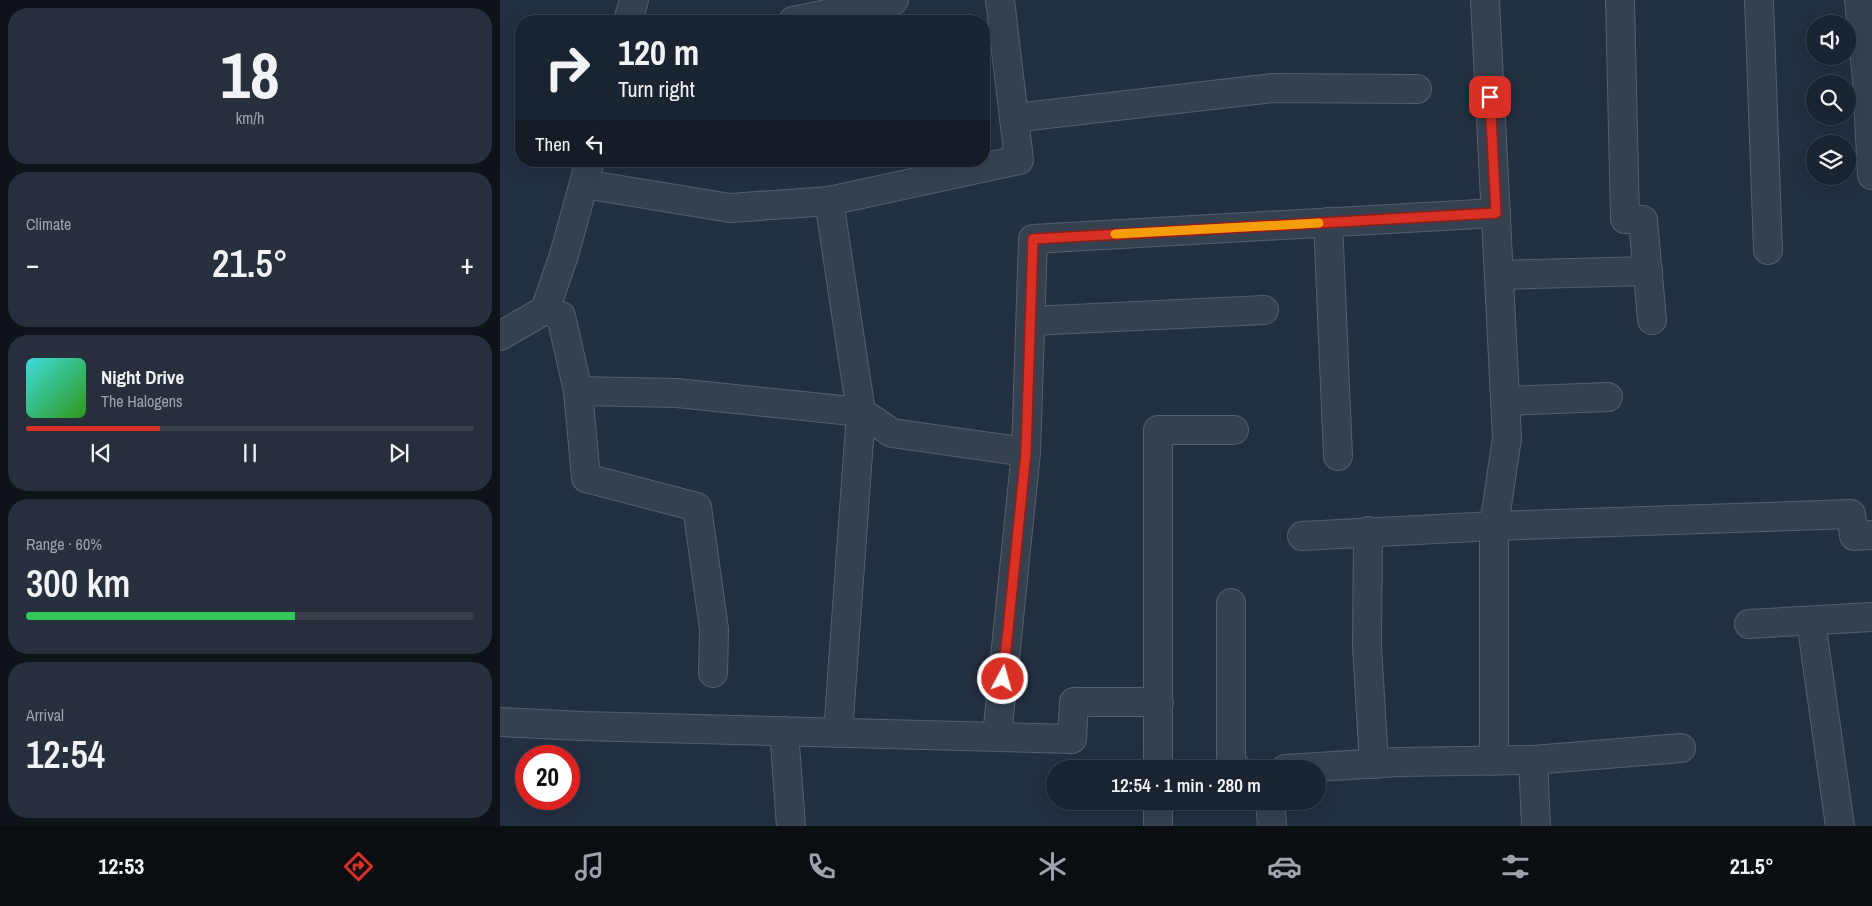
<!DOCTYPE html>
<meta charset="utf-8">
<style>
body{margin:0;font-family:"Archivo Narrow",sans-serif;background:#272f3c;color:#f1f3f6;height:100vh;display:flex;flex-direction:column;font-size:19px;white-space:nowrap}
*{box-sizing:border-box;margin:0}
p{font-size:16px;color:#9fa4ab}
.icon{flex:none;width:28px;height:28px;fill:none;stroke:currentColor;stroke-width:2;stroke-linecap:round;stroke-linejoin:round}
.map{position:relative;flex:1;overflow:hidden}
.side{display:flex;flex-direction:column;gap:8px;padding:8px;background:#0e131a;width:500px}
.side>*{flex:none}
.banner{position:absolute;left:15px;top:15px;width:475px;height:152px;border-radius:20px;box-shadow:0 5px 20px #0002,0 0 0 1px #38404c;background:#1a2330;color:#f1f3f6;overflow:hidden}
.fabs{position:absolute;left:1306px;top:15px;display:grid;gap:10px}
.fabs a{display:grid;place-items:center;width:50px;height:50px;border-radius:50%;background:#1a2330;box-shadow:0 5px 20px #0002,0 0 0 1px #38404c;font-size:25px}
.speed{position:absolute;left:15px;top:745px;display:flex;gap:10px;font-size:25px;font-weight:700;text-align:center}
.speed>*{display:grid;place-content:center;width:65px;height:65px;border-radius:50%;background:#1a2330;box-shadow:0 5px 20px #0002,0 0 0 1px #38404c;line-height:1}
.speed .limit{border:8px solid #d22;background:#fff;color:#111}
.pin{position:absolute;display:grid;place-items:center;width:42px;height:42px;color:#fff;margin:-21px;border-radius:10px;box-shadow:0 2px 8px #0006}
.me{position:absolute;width:55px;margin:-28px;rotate:6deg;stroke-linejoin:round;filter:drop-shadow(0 0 4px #0008)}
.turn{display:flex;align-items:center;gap:18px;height:105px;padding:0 20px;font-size:22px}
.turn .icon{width:65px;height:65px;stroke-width:2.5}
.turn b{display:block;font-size:35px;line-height:42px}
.then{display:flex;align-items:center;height:48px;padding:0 20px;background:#0003;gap:10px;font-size:19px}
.big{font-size:38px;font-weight:600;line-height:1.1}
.side .widget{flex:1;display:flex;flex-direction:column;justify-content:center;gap:8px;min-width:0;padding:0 18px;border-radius:20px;background:#272f3c}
.side .dial{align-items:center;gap:0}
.dial b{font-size:65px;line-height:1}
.song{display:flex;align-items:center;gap:15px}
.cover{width:60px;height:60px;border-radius:8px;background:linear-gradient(135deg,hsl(180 70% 55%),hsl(110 70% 35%))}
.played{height:5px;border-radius:2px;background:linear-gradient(90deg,#d93025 30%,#38404c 30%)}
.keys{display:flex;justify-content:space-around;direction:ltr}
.heat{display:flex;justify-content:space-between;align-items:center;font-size:28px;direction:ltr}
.charge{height:8px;border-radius:4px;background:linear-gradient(90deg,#34c759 60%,#38404c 0)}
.trip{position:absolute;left:546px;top:760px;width:280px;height:50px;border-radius:25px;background:#1a2330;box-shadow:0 5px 20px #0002,0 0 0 1px #38404c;font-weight:600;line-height:50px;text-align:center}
.dock{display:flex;height:80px;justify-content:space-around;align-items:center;background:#0a0e13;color:#9fa4ab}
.dock .icon{width:35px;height:35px}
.dock .on{color:#d93025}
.dock b{font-size:22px;color:#f1f3f6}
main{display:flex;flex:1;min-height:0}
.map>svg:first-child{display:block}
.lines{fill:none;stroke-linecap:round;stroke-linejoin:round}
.minor-casing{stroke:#545f6e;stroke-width:30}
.minor{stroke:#364150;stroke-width:28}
.route-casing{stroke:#8d1f18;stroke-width:12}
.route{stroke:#d93025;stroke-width:9}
.slow{stroke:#f59e0b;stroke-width:9}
</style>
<main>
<section class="side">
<div class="widget dial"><b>18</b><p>km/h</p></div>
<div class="widget"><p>Climate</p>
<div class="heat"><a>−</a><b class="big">21.5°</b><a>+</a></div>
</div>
<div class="widget">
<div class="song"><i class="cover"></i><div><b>Night Drive</b><p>The Halogens</p></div></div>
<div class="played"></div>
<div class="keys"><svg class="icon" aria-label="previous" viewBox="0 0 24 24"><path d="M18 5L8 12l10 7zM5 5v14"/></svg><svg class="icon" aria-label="pause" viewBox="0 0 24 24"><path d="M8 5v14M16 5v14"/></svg><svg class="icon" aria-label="next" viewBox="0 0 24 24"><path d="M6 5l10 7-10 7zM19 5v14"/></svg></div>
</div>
<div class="widget"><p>Range · 60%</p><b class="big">300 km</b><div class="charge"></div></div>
<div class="widget"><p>Arrival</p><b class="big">12:54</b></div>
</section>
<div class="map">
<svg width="1372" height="826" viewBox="0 0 1372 826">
<rect width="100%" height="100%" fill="#222f40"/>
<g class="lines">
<g class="minor-casing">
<g id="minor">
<path d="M985 0 1007 438 994 526V761"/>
<path d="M1120 0 1125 219 1143 220 1152 320"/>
<path d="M1259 0 1268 250"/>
<path d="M1359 0 1367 79 1372 175"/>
<path d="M128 21 134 0"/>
<path d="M293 21 394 0"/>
<path d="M514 118 773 88 917 89"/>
<path d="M84 184 230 208 329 201 519 160 500 0"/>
<path d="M329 201 361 412 338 733"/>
<path d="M828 222 838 456"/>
<path d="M999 275 1148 271"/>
<path d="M45 310 61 316 78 391 86 478 197 507 214 629 213 673"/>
<path d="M531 321 764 310"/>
<path d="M0 336 45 310 64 255 90 161"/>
<path d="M78 391 177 393 361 412 392 433 526 452"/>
<path d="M1005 401 1108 397"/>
<path d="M868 531 867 646 874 764"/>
<path d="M802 536 994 526 1351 514 1354 536 1372 535"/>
<path d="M731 603V766L738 769"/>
<path d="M1311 621 1340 826"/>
<path d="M1249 624 1372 617"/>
<path d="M0 722 82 726 572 739 574 702H659"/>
<path d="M284 731 291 826"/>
<path d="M497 736 526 452 533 239 996 213"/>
<path d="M1033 760 1036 826"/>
<path d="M658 769V430H734"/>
<path d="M785 769 899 762 1033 760 1181 748"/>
<path d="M770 801 772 826"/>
<path d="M658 826V801"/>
</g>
</g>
<use href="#minor" class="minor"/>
</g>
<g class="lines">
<g class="route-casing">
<path id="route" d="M503 679 526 452 533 239 996 213 990 97"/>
</g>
<use href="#route" class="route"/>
<path class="slow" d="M615 234 819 223"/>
</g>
</svg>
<div class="fabs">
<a><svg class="icon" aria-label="sound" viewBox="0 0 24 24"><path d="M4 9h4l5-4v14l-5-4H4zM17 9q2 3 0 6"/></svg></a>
<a><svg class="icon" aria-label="search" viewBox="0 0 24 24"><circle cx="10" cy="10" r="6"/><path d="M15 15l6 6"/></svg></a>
<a><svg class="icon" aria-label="layers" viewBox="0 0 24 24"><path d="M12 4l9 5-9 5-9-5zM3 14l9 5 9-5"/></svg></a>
</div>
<div class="speed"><div class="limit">20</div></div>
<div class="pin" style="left:990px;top:97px;background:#d93025"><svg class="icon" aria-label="arrive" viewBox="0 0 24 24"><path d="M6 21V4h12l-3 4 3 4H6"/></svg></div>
<svg class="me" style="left:503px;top:679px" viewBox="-20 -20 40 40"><circle r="17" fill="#d93025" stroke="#fff" stroke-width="3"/><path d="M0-11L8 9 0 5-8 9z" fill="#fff"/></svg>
<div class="trip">12:54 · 1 min · 280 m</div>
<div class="banner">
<div class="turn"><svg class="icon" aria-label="right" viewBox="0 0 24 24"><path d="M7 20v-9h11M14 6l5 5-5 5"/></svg><div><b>120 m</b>Turn right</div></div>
<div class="then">Then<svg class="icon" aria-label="left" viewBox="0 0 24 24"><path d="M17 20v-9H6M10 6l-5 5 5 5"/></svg></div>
</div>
</div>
</main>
<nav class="dock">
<b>12:53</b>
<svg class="icon on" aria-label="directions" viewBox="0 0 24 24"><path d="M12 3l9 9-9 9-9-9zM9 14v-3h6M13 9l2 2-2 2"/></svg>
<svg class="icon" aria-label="music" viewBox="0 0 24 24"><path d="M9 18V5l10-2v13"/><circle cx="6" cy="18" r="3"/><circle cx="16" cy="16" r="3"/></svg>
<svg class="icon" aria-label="phone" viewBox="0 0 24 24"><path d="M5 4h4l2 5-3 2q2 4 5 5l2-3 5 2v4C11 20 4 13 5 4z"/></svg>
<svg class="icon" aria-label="climate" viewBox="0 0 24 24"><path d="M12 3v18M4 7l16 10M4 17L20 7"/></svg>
<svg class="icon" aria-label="car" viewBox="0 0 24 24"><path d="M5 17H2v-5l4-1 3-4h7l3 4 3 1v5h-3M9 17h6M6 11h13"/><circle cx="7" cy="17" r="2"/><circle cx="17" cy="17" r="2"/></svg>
<svg class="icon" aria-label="filters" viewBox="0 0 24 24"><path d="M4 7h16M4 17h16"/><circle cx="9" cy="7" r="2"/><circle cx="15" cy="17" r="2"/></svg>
<b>21.5°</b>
</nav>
